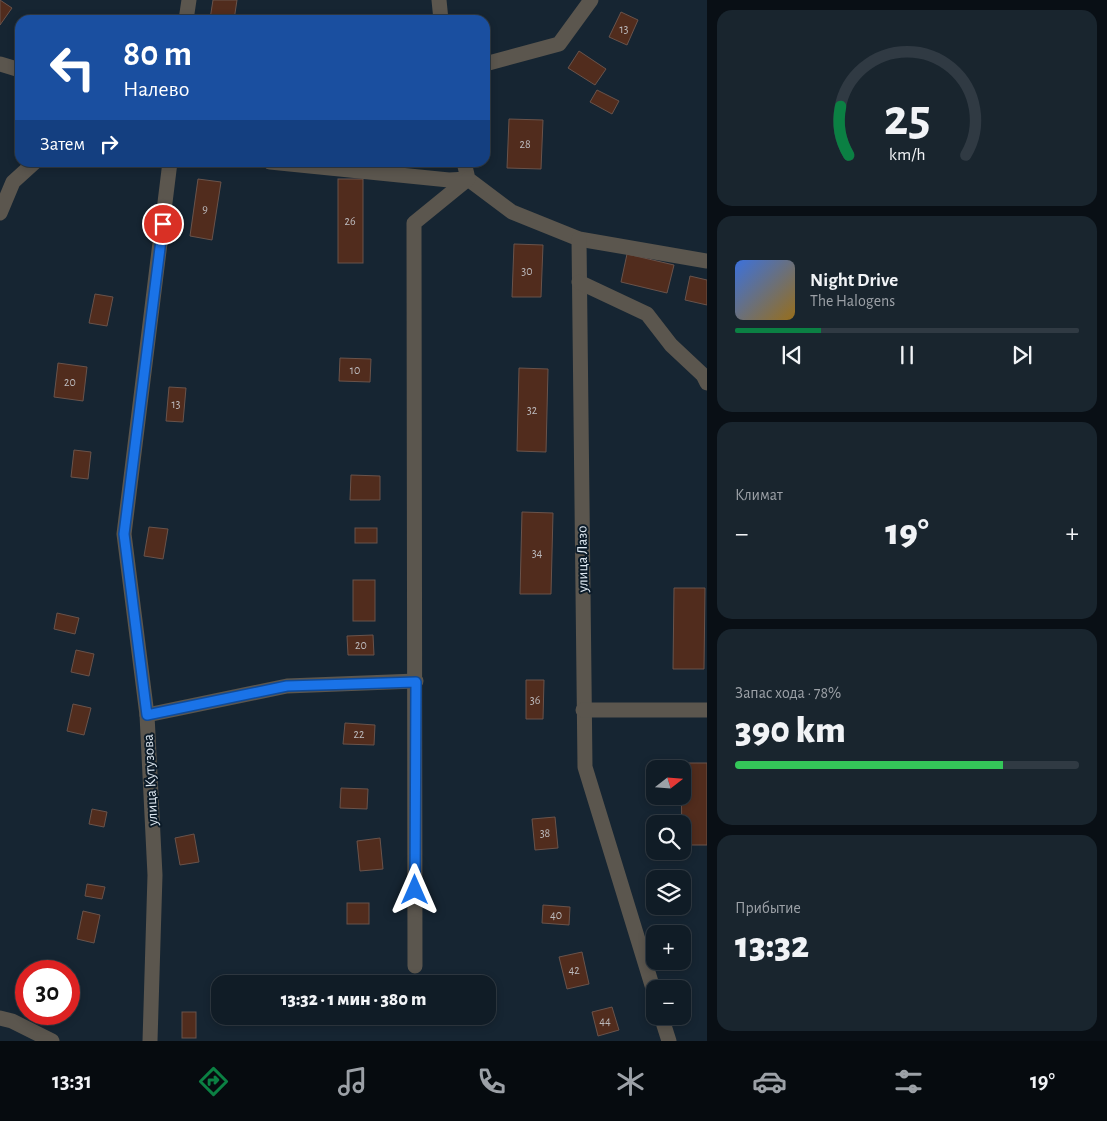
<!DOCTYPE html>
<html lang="ru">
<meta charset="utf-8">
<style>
body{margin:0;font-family:"Alegreya Sans",sans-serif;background:#19252e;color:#f1f3f6;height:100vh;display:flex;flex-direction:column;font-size:19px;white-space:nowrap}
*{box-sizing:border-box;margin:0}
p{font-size:16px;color:#9ca1a7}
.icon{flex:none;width:28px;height:28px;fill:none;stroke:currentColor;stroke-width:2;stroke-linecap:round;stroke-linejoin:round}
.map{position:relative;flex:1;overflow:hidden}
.details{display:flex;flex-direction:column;gap:10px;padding:10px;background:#090f15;width:400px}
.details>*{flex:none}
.banner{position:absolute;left:15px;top:15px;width:475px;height:152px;border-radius:15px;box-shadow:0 2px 8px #0003,0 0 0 1px #303a43;background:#1a4fa0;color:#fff;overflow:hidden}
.needle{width:32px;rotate:73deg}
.controls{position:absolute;left:646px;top:760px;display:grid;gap:10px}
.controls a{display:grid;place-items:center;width:45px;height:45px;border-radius:10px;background:#101c26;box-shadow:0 2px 8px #0003,0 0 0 1px #303a43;font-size:25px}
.speed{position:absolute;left:15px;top:960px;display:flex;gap:10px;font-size:25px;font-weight:700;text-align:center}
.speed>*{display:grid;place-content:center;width:65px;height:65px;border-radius:50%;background:#101c26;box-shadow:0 2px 8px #0003,0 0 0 1px #303a43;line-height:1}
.speed .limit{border:8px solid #d22;background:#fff;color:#111}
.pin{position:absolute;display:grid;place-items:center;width:42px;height:42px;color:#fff;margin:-21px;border:2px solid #fff;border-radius:50%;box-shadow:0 1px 5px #0007}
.me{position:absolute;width:55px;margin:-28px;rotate:0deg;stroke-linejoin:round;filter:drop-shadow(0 0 4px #0008)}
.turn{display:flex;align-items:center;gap:18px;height:105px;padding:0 25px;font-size:22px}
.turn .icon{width:65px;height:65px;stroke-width:2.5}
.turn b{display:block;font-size:35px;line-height:42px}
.then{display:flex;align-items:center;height:48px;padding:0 25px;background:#0003;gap:10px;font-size:19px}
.big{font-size:38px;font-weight:800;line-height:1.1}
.details .widget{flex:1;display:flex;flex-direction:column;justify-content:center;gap:8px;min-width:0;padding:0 18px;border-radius:15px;background:#19252e}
.details .dial{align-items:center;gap:0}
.dial svg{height:130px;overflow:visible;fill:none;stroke:#303a43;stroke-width:7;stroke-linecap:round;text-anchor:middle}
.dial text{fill:#f1f3f6;stroke:none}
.song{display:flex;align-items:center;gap:15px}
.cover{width:60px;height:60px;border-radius:8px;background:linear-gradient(135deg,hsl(220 70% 55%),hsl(40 70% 35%))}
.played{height:5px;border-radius:2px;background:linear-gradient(90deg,#0b8043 25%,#303a43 25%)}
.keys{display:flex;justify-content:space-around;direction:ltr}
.heat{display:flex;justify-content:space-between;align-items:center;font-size:28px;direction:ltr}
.charge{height:8px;border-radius:4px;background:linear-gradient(90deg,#34c759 78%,#303a43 0)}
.trip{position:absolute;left:211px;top:975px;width:285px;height:50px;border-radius:15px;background:#101c26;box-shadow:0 2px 8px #0003,0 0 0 1px #303a43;font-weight:800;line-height:50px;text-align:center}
.tab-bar{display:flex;height:80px;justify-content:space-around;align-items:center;background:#060b0f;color:#9ca1a7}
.tab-bar .icon{width:35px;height:35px}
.tab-bar .current{color:#0b8043}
.tab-bar b{font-size:22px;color:#f1f3f6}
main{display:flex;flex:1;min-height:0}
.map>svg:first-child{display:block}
.building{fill:#512c1d;stroke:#69534b}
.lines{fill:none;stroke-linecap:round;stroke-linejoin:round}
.minor{stroke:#5b564e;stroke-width:15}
.route-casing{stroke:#114b97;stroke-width:12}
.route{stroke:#1a73e8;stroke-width:9}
.labels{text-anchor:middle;stroke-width:4;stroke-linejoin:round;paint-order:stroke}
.number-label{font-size:12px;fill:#bcbabd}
.street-label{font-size:15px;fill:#dfe9f2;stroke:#0c1b28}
</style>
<main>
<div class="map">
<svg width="707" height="1041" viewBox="0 0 707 1041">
<rect width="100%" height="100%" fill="#162532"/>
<g class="building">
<path d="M0 0 12 8 0 25Z"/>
<path d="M213 0H237L234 20 210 19Z"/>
<path d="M621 12 638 20 627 45 609 37Z"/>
<path d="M337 15 356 16V20H337Z"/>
<path d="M579 51 606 69 595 85 568 68Z"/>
<path d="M597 90 619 101 612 114 590 102Z"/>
<path d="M509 119 543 120 541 169 507 168Z"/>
<path d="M198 179 221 182 212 240 190 236Z"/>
<rect x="338" y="179" width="25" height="84"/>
<path d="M514 244 543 245 541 297H512Z"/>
<path d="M627 254 674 265 667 293 621 282Z"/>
<path d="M690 276 707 280V305L685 300Z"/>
<path d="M95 294 113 297 107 326 89 323Z"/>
<path d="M340 358 371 359 370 382 339 381Z"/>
<path d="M58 363 87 367 83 401 54 397Z"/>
<path d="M519 368 548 369 546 452 517 451Z"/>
<path d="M169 387 186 388 183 422 166 421Z"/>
<path d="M74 450 91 452 88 479 71 477Z"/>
<path d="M351 475 380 476V500H350Z"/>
<path d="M522 512 553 513 551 594H520Z"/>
<path d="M149 527 168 529 163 559 144 556Z"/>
<rect x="355" y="528" width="22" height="15"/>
<rect x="353" y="580" width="22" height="41"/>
<path d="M674 588H705L704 669H673Z"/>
<path d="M57 613 79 618 75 634 54 629Z"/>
<path d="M373 635 374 655H348L347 636Z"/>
<path d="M76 650 94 654 89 676 71 672Z"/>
<path d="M526 680H544L543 719H526Z"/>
<path d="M73 704 91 708 84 735 67 731Z"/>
<path d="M345 723 375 725 374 745 343 744Z"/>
<path d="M681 763H707V845H682Z"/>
<path d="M341 788 368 789 367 809 340 808Z"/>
<path d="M92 809 107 812 104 827 89 824Z"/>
<path d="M555 817 558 848 535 850 532 819Z"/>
<path d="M194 834 199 862 180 865 175 838Z"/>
<path d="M380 838 383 869 360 871 357 841Z"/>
<path d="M87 884 105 887 102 899 85 896Z"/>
<rect x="347" y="903" width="22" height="21"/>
<path d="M543 905 570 907 569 925 542 923Z"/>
<path d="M83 911 100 915 94 943 77 939Z"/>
<path d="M582 952 589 984 567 989 559 957Z"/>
<path d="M374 975V984H352V976Z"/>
<path d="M612 1007 619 1030 598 1036 592 1012Z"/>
<rect x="182" y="1012" width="14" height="26"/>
</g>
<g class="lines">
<g class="minor">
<path d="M439 0 441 20"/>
<path d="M186 20 189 0"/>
<path d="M0 64 20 70"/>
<path d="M485 64 559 44 591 0"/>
<path d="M270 162 449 180 468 179"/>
<path d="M464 162 468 179 512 212 579 239 707 261"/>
<path d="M0 213 13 182 35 162"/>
<path d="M579 239 585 767 655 995"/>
<path d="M579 282 647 314 671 345 703 375 707 383"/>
<path d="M583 710H707"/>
<path d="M147 715 287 686 416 681"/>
<path d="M415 966 414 223 468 179"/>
<path d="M661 1016 669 1041"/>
<path d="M0 1018 12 1021 52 1041"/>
<path d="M150 1041 155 875 147 715 124 534 170 162"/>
</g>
</g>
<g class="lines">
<g class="route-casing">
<path id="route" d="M163 224 124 534 147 715 287 686 416 682 415 890"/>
</g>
<use href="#route" class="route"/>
</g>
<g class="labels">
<g class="number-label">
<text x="624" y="33">13</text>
<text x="525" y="148">28</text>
<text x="205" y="213">9</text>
<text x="350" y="225">26</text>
<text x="527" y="275">30</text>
<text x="355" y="374">10</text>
<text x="70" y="386">20</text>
<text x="176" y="408">13</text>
<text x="532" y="414">32</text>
<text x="537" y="557">34</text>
<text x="361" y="649">20</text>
<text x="535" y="704">36</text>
<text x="359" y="738">22</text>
<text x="545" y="837">38</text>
<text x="556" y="919">40</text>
<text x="574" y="974">42</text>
<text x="605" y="1025">44</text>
</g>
<g class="street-label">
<text transform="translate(582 559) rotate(-91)" y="5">улица Лазо</text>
<text transform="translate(150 780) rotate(-93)" y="5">улица Кутузова</text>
</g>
</g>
</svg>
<div class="controls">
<a><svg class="needle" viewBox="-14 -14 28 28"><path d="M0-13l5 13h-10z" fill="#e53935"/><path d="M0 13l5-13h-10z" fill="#9ca1a7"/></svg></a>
<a><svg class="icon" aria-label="search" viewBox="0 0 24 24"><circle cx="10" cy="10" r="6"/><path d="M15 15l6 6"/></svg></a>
<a><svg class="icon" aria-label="layers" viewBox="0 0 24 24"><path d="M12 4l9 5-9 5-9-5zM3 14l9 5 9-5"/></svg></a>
<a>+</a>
<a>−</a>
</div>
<div class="speed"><div class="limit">30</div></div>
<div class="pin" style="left:163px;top:224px;background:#d93025"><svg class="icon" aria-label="arrive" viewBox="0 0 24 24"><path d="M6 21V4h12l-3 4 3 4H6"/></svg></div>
<svg class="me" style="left:415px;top:890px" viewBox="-20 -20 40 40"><path d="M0-17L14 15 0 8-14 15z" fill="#1a73e8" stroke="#fff" stroke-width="4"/></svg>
<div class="trip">13:32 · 1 мин · 380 m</div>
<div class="banner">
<div class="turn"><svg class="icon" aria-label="left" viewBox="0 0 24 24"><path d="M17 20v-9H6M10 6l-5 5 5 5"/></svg><div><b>80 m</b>Налево</div></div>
<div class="then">Затем<svg class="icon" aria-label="right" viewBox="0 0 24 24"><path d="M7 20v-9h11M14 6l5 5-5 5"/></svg></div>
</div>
</div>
<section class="details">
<div class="widget dial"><svg viewBox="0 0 100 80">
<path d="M14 69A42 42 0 1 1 86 69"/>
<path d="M14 69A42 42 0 0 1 9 39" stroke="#0b8043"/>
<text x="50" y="56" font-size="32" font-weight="700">25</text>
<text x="50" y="72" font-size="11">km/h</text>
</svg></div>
<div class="widget">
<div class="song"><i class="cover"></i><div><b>Night Drive</b><p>The Halogens</p></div></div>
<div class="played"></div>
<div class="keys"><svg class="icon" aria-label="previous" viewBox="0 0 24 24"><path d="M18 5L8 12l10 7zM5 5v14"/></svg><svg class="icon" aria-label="pause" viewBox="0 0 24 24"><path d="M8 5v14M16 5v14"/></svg><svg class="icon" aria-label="next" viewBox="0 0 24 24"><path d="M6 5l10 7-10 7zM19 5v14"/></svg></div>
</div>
<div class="widget"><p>Климат</p>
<div class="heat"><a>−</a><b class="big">19°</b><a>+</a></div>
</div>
<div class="widget"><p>Запас хода · 78%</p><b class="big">390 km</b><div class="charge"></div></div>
<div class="widget"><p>Прибытие</p><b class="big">13:32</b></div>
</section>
</main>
<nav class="tab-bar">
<b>13:31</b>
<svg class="icon current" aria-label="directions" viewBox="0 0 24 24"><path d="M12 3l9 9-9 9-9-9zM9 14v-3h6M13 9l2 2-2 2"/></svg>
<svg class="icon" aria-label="music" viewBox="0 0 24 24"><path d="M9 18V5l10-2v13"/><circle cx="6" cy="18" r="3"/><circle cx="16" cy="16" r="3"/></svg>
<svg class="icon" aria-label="phone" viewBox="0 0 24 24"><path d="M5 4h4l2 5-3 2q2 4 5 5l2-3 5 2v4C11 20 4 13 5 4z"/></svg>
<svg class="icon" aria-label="climate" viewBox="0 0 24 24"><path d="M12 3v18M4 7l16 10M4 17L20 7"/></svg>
<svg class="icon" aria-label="car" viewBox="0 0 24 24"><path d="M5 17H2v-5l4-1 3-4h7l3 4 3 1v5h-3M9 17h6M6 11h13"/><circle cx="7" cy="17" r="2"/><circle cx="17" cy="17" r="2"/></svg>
<svg class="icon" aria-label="filters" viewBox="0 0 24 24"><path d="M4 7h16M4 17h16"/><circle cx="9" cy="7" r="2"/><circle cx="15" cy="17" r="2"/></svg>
<b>19°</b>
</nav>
